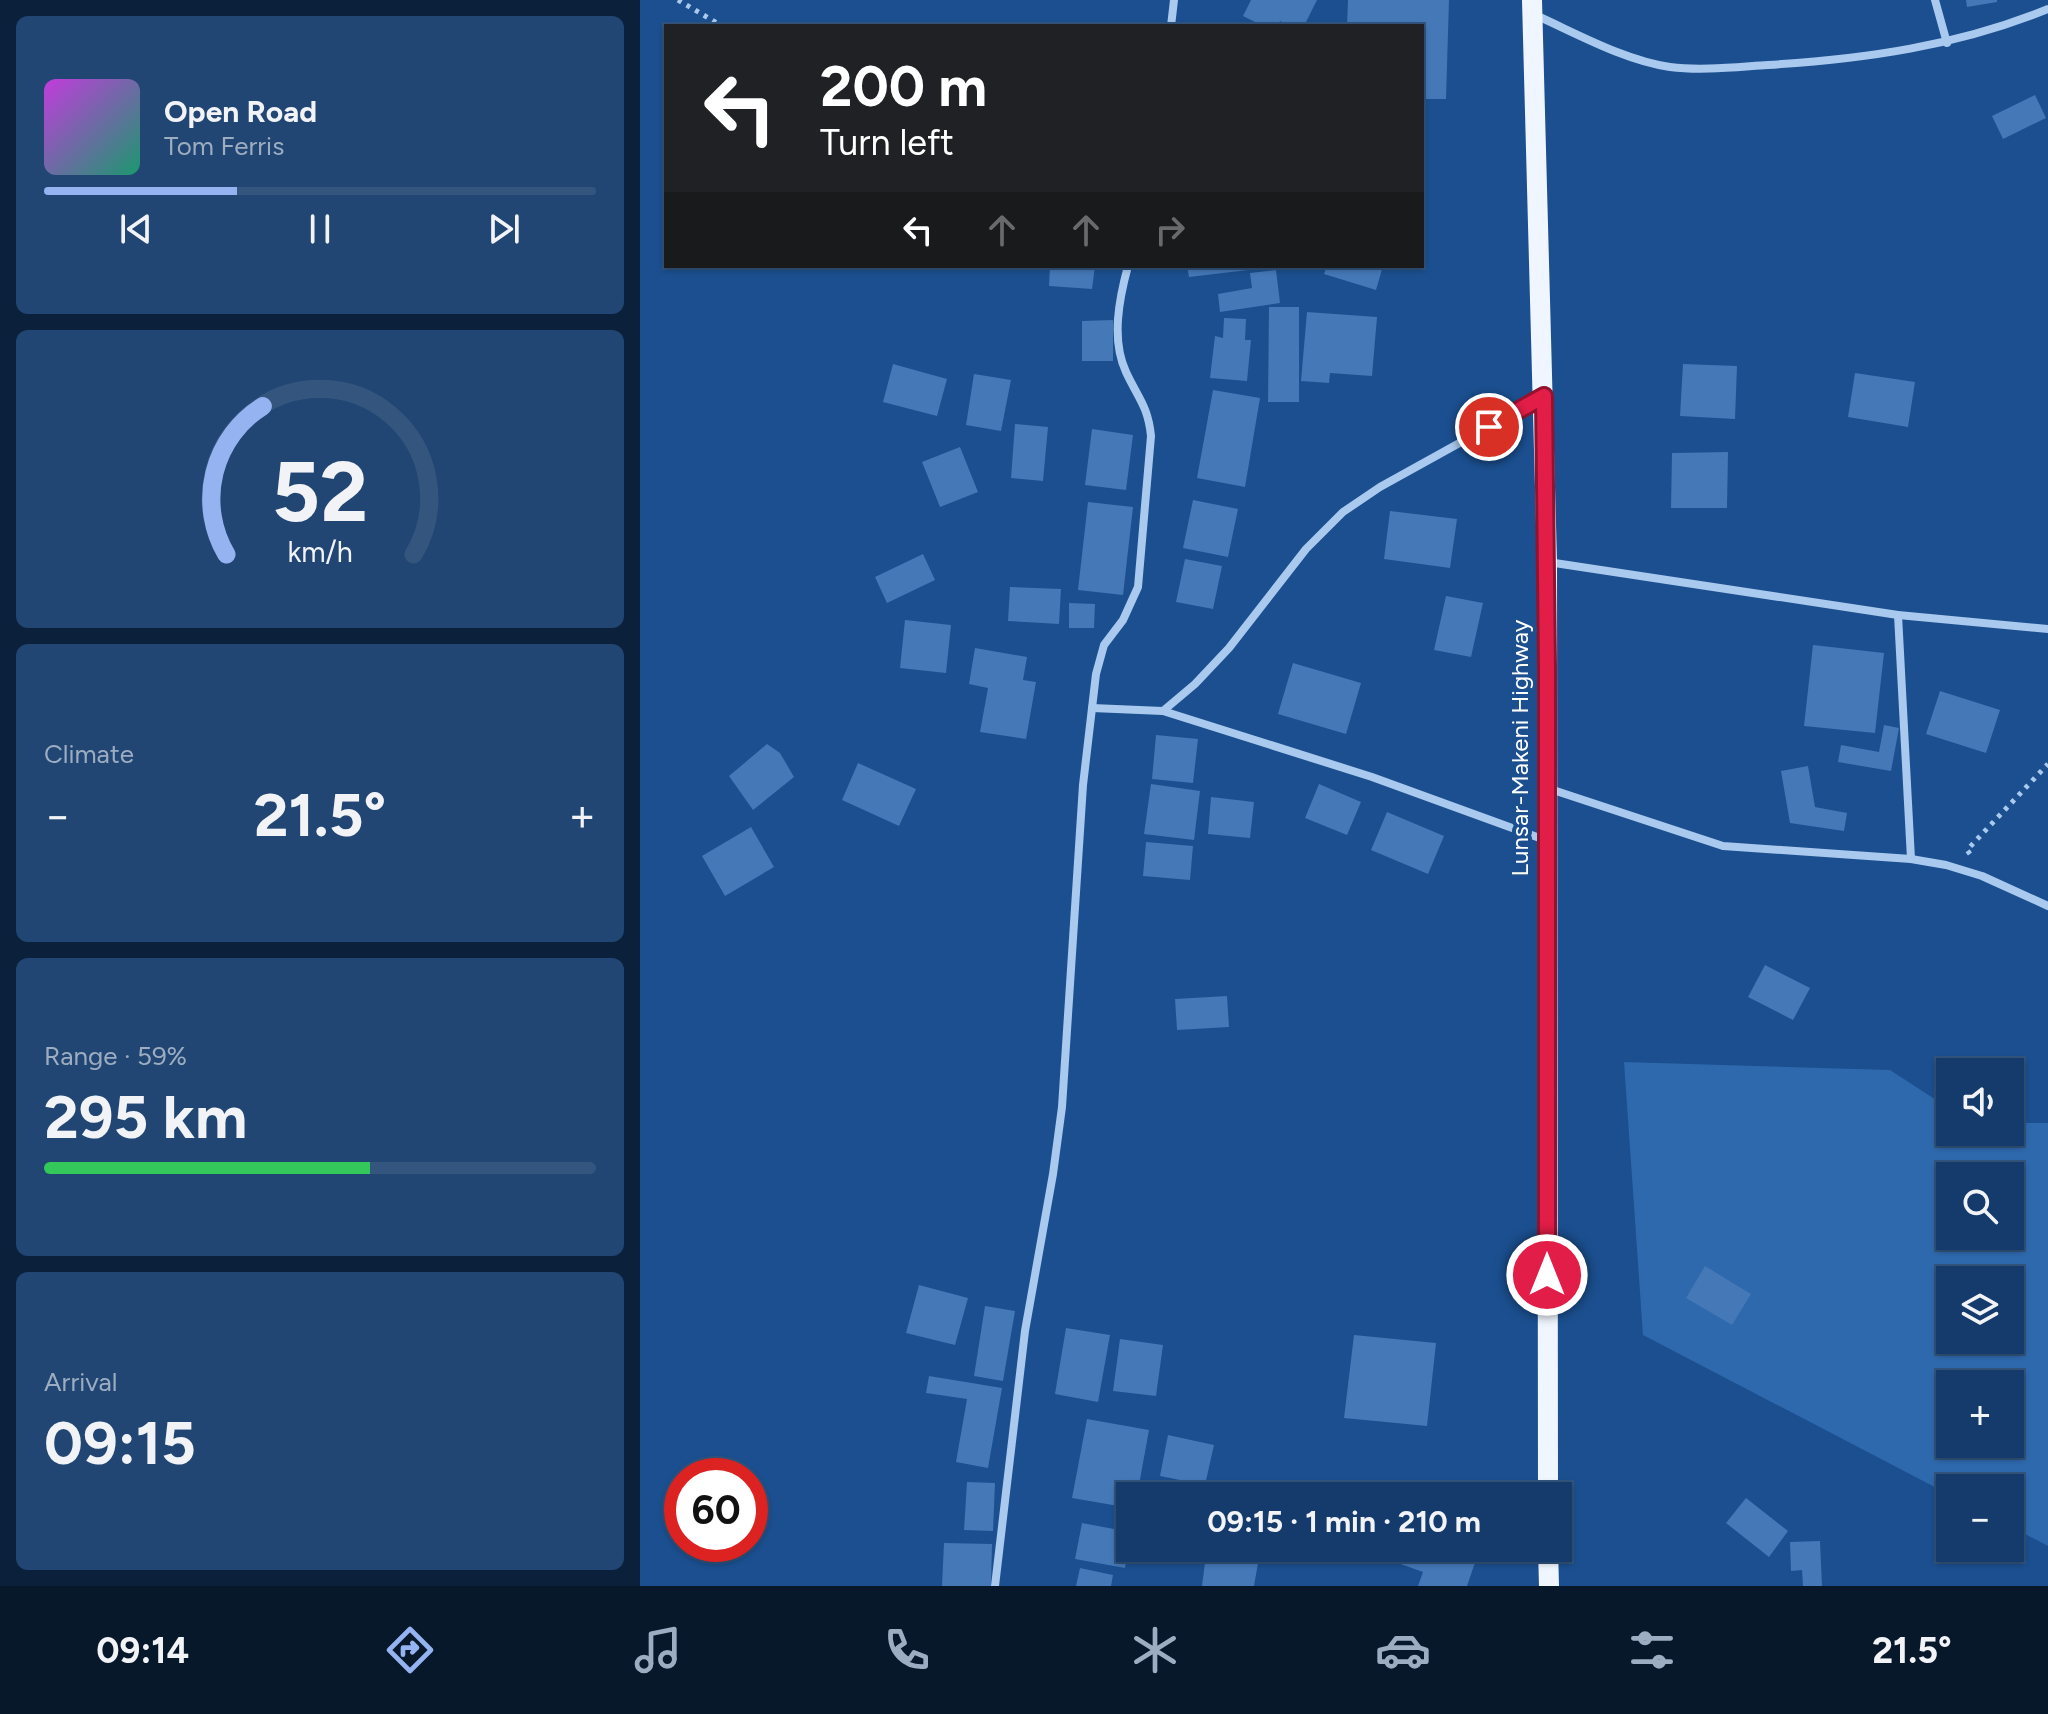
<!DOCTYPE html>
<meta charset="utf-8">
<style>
body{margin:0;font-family:Figtree,sans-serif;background:#214673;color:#f1f3f6;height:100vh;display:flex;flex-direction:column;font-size:30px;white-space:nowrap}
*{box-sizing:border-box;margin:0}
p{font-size:26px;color:#9dadc1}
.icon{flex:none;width:44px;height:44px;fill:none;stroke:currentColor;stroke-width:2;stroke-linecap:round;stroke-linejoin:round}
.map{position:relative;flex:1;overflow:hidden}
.panel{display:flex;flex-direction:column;gap:16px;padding:16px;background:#0b203b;width:640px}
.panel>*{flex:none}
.hud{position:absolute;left:24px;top:24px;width:760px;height:244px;border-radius:0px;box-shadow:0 2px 6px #0004,0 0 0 2px #33557e;background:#202124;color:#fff;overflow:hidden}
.buttons{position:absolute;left:1296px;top:1058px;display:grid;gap:16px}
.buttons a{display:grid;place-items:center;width:88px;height:88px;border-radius:0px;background:#143b6b;box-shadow:0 2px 6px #0004,0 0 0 2px #33557e;font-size:40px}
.speed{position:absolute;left:24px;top:1458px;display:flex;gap:16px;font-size:40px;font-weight:700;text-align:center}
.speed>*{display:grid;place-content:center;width:104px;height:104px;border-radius:50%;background:#143b6b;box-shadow:0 2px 6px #0004,0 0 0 2px #33557e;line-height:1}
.speed .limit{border:12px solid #d22;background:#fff;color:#111}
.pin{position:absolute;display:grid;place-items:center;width:68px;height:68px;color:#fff;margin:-34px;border:4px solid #fff;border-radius:50%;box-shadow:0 2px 8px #0007}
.me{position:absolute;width:88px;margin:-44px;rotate:0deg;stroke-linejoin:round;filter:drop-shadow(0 0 6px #0008)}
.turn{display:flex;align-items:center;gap:28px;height:168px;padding:0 24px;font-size:36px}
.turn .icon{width:104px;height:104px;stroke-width:2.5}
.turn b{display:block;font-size:56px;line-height:68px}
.lanes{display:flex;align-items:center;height:76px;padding:0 24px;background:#0003;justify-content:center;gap:40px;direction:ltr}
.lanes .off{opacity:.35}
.big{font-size:60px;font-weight:700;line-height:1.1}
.panel .widget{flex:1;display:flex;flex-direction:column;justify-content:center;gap:12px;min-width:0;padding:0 28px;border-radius:12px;background:#214673}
.panel .dial{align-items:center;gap:0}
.dial svg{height:208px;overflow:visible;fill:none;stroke:#33557e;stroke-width:7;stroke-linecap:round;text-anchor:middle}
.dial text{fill:#f1f3f6;stroke:none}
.song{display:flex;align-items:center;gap:24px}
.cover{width:96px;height:96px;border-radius:12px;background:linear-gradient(135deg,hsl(290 70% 55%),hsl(160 70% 35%))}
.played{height:8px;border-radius:4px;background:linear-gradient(90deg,#95b2f1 35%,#33557e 35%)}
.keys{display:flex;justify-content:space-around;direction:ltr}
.heat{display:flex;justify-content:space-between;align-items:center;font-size:44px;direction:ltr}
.charge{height:12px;border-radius:6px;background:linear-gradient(90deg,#34c759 59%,#33557e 0)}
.trip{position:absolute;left:476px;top:1482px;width:456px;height:80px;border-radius:0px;background:#143b6b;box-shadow:0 2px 6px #0004,0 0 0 2px #33557e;font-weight:700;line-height:80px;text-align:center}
.tabs{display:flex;height:128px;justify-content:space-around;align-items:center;background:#08182b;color:#9dadc1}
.tabs .icon{width:56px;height:56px}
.tabs .on{color:#95b2f1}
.tabs b{font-size:36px;color:#f1f3f6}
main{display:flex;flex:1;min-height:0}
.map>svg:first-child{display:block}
.green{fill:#2e69ad;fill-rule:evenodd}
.building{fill:#4478b7}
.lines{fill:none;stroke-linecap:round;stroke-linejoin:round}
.path{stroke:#a9c9ee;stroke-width:5;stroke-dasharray:4 6;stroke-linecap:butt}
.minor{stroke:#a9c9ee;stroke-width:8}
.primary{stroke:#f0f6ff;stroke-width:20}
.route-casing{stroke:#92132f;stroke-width:20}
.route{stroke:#e11d48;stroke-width:14}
.labels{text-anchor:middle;stroke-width:8;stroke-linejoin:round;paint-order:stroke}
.street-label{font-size:24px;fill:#fff;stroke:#1b4f8f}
</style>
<main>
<section class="panel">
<div class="widget">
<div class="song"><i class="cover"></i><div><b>Open Road</b><p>Tom Ferris</p></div></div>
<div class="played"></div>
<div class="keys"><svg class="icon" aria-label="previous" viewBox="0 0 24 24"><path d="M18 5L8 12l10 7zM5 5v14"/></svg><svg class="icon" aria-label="pause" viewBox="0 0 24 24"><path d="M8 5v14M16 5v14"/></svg><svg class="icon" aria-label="next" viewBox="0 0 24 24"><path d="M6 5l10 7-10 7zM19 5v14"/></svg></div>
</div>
<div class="widget dial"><svg viewBox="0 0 100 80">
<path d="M14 69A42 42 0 1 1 86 69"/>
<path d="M14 69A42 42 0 0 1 28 12" stroke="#95b2f1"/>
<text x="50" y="56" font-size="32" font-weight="700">52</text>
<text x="50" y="72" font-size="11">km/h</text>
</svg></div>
<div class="widget"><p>Climate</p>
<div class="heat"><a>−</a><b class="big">21.5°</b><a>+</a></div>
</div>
<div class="widget"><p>Range · 59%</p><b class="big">295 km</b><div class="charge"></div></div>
<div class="widget"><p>Arrival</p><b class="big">09:15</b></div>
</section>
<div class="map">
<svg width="1408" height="1586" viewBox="0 0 1408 1586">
<rect width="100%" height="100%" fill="#1b4f8f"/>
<path class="green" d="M984 1062 1250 1070 1310 1109V1132H1370V1123H1408V1546L1370 1526V1488H1310V1495L1003 1335ZM1310 1176H1370V1236H1310ZM1310 1280H1370V1340H1310ZM1310 1384H1370V1444H1310Z"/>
<g class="building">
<path d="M611 0H677L664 26H650L640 21 638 26H623L603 16Z"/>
<path d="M708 0H809L806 99H782V26H707Z"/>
<path d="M1326 0H1357V2L1327 7Z"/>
<path d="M1395 95 1406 118 1363 139 1352 116Z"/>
<path d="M410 266H455L452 289 409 286Z"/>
<path d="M547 266H617V269L549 277Z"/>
<path d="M687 266H743L736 290 684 274Z"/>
<path d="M636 270 640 303 580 312 578 294 612 288 610 273Z"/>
<path d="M629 307H659V402H628Z"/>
<path d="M667 312 737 317 732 376 690 373 689 383 661 381Z"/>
<path d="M584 318 606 319 605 340H611L607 381 570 378 575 336 583 338Z"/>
<path d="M473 320V361H442V321Z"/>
<path d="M253 364 307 379 297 416 243 402Z"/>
<path d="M1043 364 1097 366 1095 419 1040 416Z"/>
<path d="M1215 373 1275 382 1268 427 1208 417Z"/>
<path d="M334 374 371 380 361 431 326 425Z"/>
<path d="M573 390 620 398 605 487 557 478Z"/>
<path d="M375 424 408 427 403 481 371 478Z"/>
<path d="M452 429 493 435 486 490 445 485Z"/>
<path d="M320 447 338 492 300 507 282 462Z"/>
<path d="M1088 452 1087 508H1031L1032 453Z"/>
<path d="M553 500 598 509 588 557 543 548Z"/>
<path d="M448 502 493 507 483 595 438 590Z"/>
<path d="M750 511 817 519 810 568 744 559Z"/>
<path d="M283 554 295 580 247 603 235 577Z"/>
<path d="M545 559 582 566 573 609 536 602Z"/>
<path d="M370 587 421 589 419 624 368 621Z"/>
<path d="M806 596 843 603 831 657 794 650Z"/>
<path d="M429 603 455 604 454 628H429Z"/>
<path d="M265 620 311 625 306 673 260 668Z"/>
<path d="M1173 645 1244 653 1235 733 1164 726Z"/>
<path d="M335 648 387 657 383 680 396 682 386 739 340 732 348 688 329 684Z"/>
<path d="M653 663 721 683 706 734 638 714Z"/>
<path d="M1300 691 1360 710 1346 753 1286 734Z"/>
<path d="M1244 725 1259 728 1251 771 1198 762 1201 745 1239 752Z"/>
<path d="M516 735 558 739 553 783 512 779Z"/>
<path d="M127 744 140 753 154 777 113 810 89 776Z"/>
<path d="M218 763 276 789 259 826 202 800Z"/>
<path d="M1168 766 1175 807 1207 813 1204 831 1150 823 1141 771Z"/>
<path d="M511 784 560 791 554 840 504 834Z"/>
<path d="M679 784 721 802 707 835 665 818Z"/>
<path d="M571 797 614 802 610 838 568 834Z"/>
<path d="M747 812 804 836 788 874 731 850Z"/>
<path d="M111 827 134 867 85 896 62 856Z"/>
<path d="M506 842 553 846 550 880 503 876Z"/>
<path d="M1125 965 1170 988 1153 1020 1108 997Z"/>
<path d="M587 996 589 1027 537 1030 535 999Z"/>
<path d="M1065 1266 1111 1294 1092 1325 1046 1298Z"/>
<path d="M279 1285 328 1298 315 1345 266 1333Z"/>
<path d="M345 1306 375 1311 363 1381 334 1376Z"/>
<path d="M426 1328 470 1335 458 1402 415 1394Z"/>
<path d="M714 1335 796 1343 787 1426 704 1418Z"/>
<path d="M480 1339 523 1345 516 1396 473 1391Z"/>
<path d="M289 1376 362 1388 348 1468 316 1462 327 1399 286 1393Z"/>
<path d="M447 1419 509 1430 497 1496H490V1508L432 1498Z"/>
<path d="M528 1435 574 1445 565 1485 520 1476Z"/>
<path d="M327 1482 355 1483 353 1531 324 1530Z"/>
<path d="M1106 1498 1148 1531 1129 1557 1086 1523Z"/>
<path d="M442 1523 490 1532 485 1568 435 1559Z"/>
<path d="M1180 1541 1182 1586H1163L1162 1570 1151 1571 1150 1542Z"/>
<path d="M304 1543 352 1544 351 1586H302Z"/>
<path d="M756 1548H840L827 1586H778L783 1572 752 1561Z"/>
<path d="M566 1555 618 1563 614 1586H562Z"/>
<path d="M440 1568 473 1575 471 1586H436Z"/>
</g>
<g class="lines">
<g class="path">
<path d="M38 0 82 26"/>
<path d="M1330 854 1327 850 1408 764"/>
</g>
<g class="minor">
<path d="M1295 0 1307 43"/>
<path d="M893 14C936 33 983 60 1030 67 1061 71 1096 67 1128 65 1225 59 1317 46 1408 9"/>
<path d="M531 26 534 0"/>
<path d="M908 562 1258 615 1408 629"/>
<path d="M1258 615 1271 859"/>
<path d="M452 708 523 711 555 684 589 648 666 549 703 512 740 487 899 399"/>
<path d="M523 711 732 777 905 840"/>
<path d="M907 788 1083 846 1271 859 1306 865 1342 876 1408 906"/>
<path d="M355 1586 385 1331 413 1174 422 1107 443 785 456 674 464 645 483 620 498 587 511 436C508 406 498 398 486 372 471 340 479 299 488 266"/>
</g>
<g class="primary">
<path d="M892 0 907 562 908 1496"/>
<path d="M908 1548 909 1586"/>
</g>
</g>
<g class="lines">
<g class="route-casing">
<path id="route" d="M849 427 904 396 907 666V1275"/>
</g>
<use href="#route" class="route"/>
</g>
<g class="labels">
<g class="street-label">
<text transform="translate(880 748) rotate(-90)" y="8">Lunsar-Makeni Highway</text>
</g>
</g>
</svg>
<div class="buttons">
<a><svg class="icon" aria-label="sound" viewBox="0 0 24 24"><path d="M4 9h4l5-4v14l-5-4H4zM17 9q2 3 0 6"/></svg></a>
<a><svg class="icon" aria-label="search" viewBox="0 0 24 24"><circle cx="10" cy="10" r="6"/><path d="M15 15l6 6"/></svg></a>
<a><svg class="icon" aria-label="layers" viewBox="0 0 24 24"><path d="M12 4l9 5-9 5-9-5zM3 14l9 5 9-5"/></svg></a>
<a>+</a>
<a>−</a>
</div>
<div class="speed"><div class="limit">60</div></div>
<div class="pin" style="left:849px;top:427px;background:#d93025"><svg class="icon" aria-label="arrive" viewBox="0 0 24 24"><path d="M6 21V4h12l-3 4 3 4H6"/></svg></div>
<svg class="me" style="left:907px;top:1275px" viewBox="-20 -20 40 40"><circle r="17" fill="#e11d48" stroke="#fff" stroke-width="3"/><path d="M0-11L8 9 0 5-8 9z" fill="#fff"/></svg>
<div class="trip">09:15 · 1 min · 210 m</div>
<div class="hud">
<div class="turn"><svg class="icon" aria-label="left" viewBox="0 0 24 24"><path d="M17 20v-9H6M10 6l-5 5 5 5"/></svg><div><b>200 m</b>Turn left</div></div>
<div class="lanes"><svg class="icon" aria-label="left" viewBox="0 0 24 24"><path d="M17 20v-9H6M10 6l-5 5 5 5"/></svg><svg class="icon off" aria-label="ahead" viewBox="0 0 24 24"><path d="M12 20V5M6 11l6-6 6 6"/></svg><svg class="icon off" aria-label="ahead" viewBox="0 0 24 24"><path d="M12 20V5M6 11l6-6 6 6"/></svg><svg class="icon off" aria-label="right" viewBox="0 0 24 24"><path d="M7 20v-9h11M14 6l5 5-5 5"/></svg></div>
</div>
</div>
</main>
<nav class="tabs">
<b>09:14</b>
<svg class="icon on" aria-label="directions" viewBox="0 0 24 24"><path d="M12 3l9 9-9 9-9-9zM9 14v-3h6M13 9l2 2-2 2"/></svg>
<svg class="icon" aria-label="music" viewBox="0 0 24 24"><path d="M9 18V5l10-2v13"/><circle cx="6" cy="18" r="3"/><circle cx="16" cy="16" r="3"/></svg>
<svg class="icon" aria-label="phone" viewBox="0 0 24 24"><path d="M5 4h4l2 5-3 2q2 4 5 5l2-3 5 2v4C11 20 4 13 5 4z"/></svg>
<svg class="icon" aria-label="climate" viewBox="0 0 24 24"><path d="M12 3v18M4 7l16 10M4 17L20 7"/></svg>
<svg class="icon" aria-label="car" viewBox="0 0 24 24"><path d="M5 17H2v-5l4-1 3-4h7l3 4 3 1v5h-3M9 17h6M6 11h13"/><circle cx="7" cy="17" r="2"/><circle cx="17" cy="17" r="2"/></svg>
<svg class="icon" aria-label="filters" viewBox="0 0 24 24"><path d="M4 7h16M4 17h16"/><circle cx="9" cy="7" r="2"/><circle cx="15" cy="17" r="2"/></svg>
<b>21.5°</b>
</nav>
